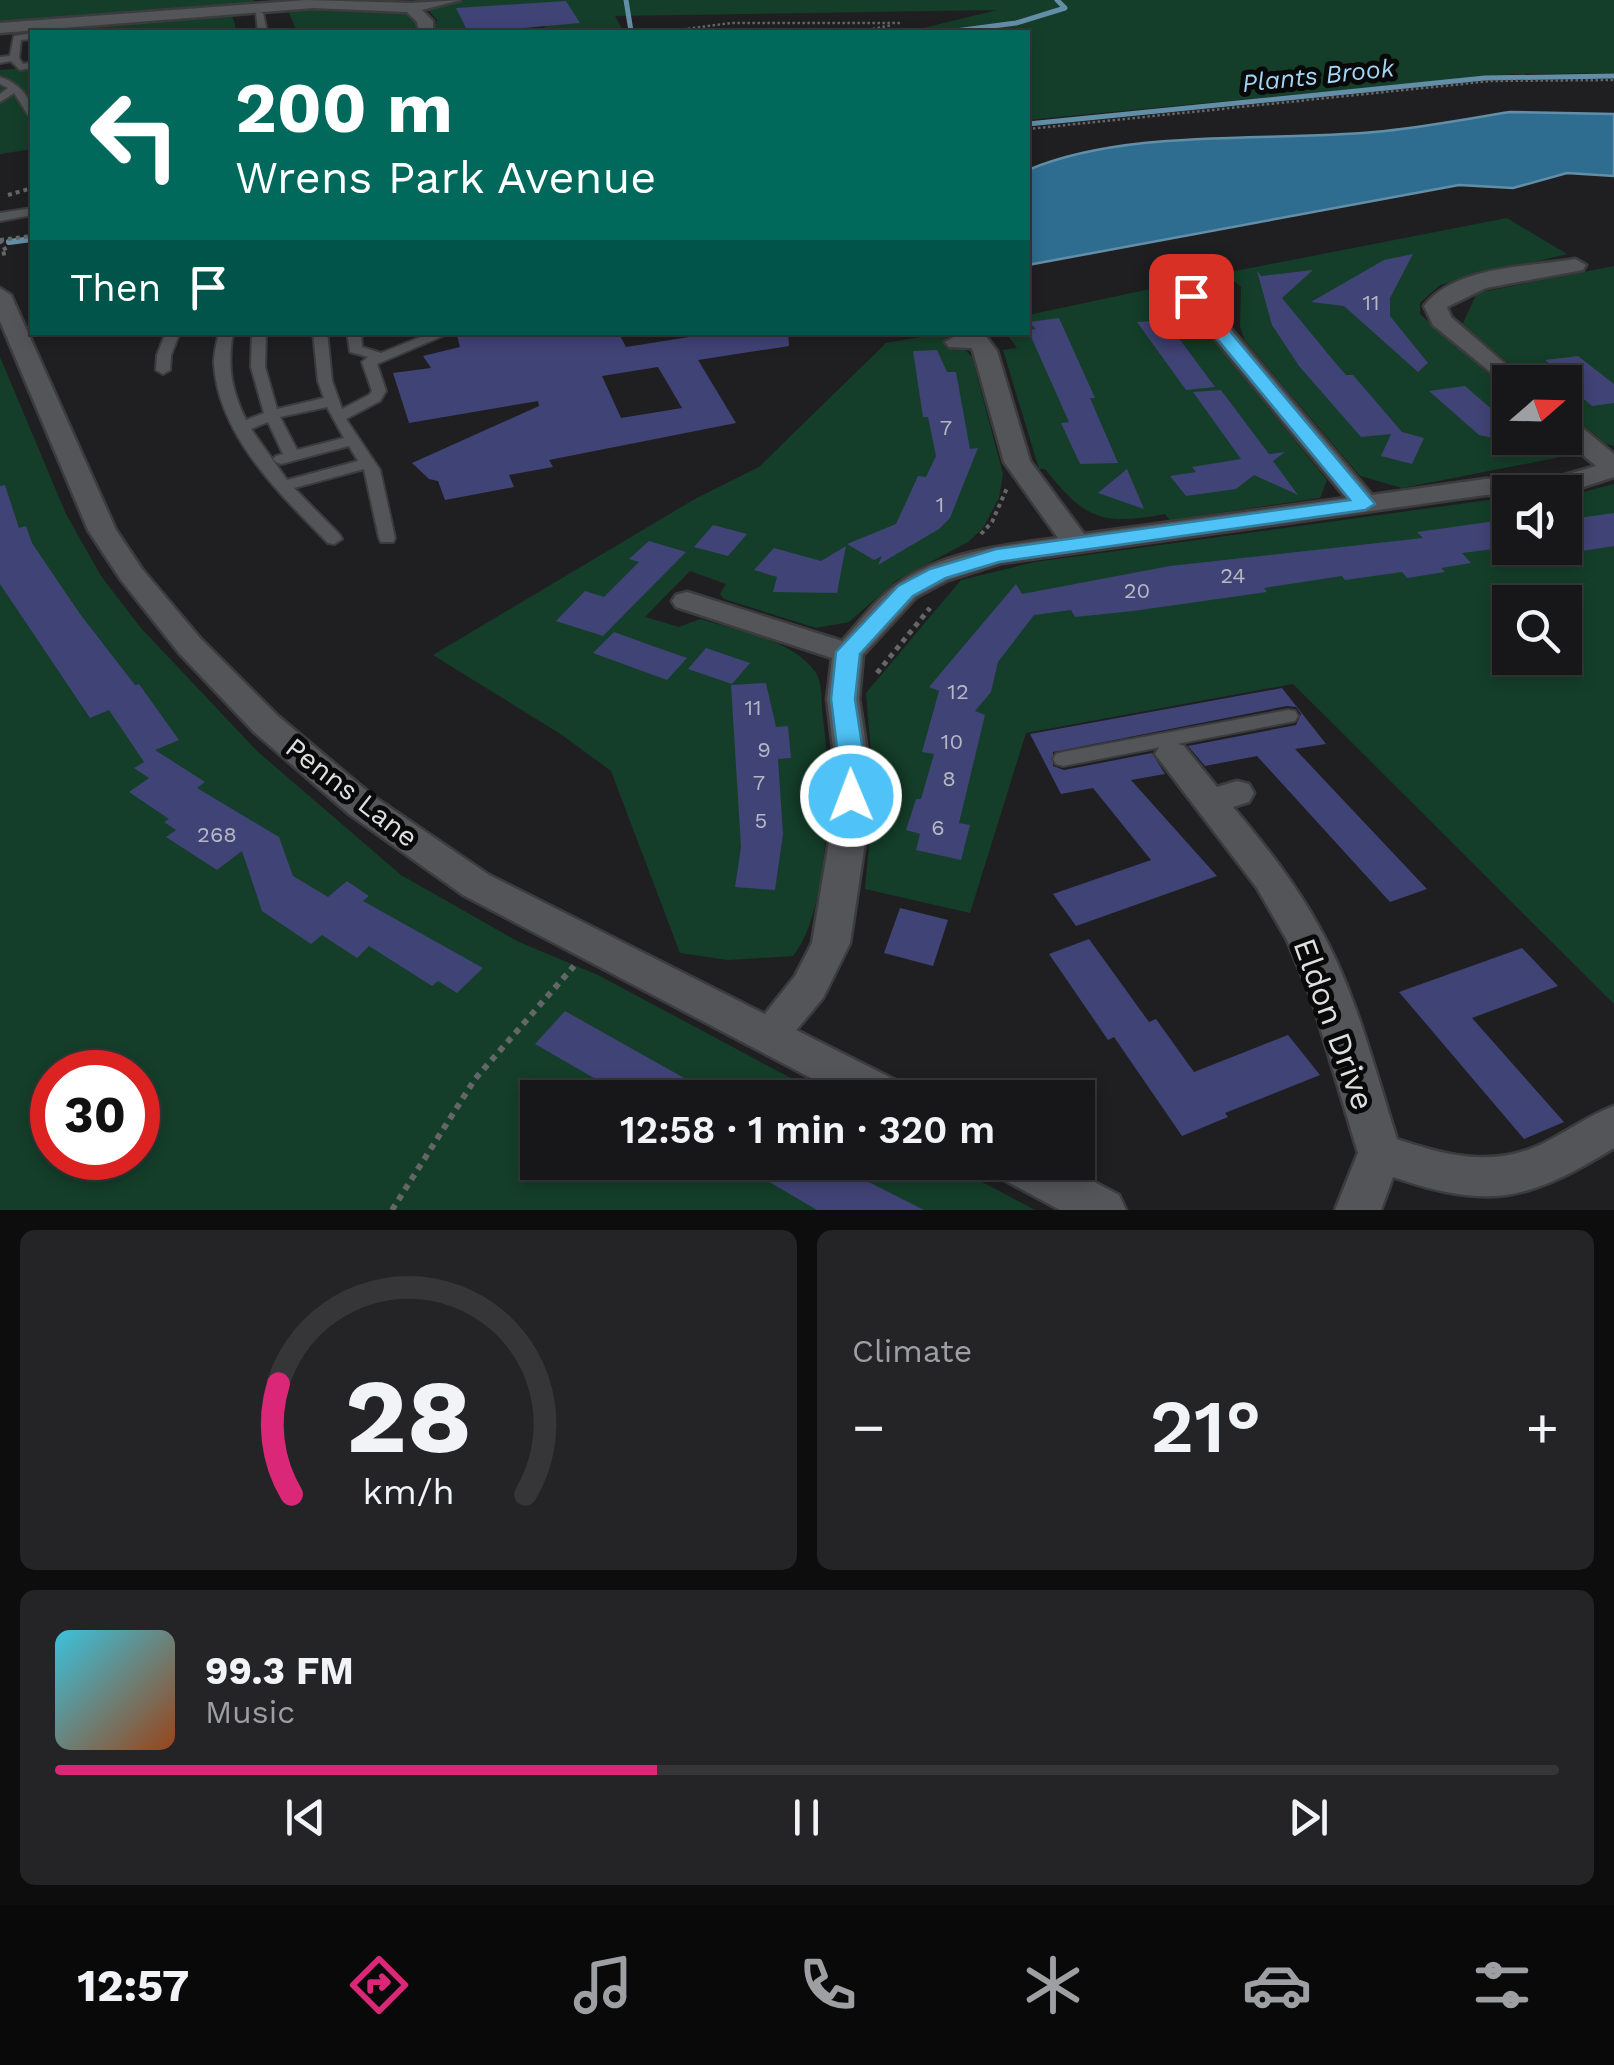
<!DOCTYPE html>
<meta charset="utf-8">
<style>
body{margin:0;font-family:"Work Sans",sans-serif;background:#242427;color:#f1f3f6;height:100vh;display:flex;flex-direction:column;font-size:38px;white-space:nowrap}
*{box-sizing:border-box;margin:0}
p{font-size:32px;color:#9e9fa2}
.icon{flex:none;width:55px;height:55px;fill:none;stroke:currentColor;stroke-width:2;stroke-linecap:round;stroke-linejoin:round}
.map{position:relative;height:1210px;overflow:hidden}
.drawer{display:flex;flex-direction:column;gap:20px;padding:20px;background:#0d0d0e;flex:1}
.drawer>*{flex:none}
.banner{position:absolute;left:30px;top:30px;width:1000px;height:305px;border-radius:0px;box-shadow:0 5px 15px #0003,0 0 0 2px #363639;background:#00695c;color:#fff;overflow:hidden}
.needle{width:65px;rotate:70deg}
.tools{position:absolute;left:1492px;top:365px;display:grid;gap:20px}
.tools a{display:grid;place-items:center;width:90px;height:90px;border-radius:0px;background:#17171a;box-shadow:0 5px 15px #0003,0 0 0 2px #363639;font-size:50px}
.speed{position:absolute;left:30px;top:1050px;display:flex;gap:20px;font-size:50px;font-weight:700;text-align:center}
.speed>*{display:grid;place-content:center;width:130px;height:130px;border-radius:50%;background:#17171a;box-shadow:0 5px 15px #0003,0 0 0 2px #363639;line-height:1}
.speed .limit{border:15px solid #d22;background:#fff;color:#111}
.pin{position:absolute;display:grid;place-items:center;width:85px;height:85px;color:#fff;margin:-42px;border-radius:20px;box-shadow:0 5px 15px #0006}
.me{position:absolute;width:110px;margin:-55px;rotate:359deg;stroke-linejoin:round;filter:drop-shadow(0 0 8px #0008)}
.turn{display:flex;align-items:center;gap:35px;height:210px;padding:0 40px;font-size:45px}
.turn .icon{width:130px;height:130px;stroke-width:2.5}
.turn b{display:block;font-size:70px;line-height:85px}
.then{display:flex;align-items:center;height:95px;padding:0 40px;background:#0003;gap:20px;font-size:38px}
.big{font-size:75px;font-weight:600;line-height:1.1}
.drawer .widget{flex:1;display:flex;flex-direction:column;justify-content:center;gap:15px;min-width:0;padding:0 35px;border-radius:15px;background:#242427}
.drawer .dial{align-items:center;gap:0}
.dial svg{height:260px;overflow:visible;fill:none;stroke:#363639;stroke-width:7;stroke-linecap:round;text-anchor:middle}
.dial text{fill:#f1f3f6;stroke:none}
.song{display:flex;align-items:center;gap:30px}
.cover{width:120px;height:120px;border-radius:15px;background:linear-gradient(135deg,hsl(190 70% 55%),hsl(20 70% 35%))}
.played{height:10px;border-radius:5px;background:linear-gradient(90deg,#db2777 40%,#363639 40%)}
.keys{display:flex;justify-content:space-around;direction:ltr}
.heat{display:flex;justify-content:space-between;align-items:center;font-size:55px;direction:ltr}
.drawer .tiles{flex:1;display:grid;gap:20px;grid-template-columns:1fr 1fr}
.widget:last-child{grid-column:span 2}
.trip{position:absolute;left:520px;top:1080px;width:575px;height:100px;border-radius:0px;background:#17171a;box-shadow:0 5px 15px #0003,0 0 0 2px #363639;font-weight:600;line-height:100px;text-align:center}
.dock{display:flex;height:160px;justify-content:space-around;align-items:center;background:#09090a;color:#9e9fa2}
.dock .icon{width:70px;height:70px}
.dock .selected{color:#db2777}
.dock b{font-size:45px;color:#f1f3f6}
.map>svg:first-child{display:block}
.green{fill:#143e29;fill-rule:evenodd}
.water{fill:#2e6d8f;stroke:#628fa7;stroke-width:2.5}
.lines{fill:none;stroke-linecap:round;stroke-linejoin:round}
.stream-far1{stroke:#628fa7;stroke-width:5}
.stream{stroke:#628fa7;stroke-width:6}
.building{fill:#404375;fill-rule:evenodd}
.lane-casing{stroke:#3c3c3e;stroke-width:4}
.street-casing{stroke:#3c3c3e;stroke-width:5}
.secondary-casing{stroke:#3c3c3e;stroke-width:5}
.path-far3{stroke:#656668;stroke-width:2.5;stroke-dasharray:2.5 2.5;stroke-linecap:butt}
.path-far2{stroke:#656668;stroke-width:4;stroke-dasharray:4 4;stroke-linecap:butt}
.path-far1{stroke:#656668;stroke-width:5;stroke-dasharray:5 5;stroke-linecap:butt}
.path{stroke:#656668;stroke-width:6;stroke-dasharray:6 6;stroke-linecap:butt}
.lane{fill:#545558;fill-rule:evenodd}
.street{fill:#545558;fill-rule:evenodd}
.secondary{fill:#545558;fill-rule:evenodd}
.route{fill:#4fc3f7;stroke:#337fa1;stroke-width:2.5}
.labels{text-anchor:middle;stroke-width:10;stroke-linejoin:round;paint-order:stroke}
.number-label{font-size:22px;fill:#b6b7c4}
.far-water-label{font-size:25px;font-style:italic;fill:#a3d6f5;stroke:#09090a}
.street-label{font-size:28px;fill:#dddedf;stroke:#09090a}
.near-street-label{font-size:32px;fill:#dddedf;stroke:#09090a}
</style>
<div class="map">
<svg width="1614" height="1210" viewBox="0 0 1614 1210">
<rect width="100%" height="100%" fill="#1f1f22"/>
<g class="green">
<path d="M0 0H253L258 5 0 25Z"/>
<path d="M461 0H1614V73L1513 74 1028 120V32H907L997 10 615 16 624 32H540L548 24 528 22 531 32H434L437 20 427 9Z"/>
<path d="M319 7 403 11 412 16 416 27 413 32H297L287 8Z"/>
<path d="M232 15 237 32H86L87 27Z"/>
<path d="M32 67V149L0 154V70Z"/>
<path d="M1507 218 1567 254 1440 285 1420 303V314L1510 393V438H1562L1565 440 1561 457 1402 488 1360 476 1245 341 1240 327 1241 287 1225 273Z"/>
<path d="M1614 266V446L1606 444 1565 410V382H1532L1462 325 1477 293Z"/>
<path d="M1155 288 1169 306 1186 307 1327 480 1320 498 1170 520 1165 514C1101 526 1085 519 1045 469H1039L1003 350 1017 348 1006 333 1028 332V315Z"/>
<path d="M944 333 951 349 965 350 972 357 1003 474 999 498 983 528 968 542 897 580 849 622 816 628 724 599 720 594 726 584 690 571 645 617 679 627 700 619C736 630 795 640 816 673 823 684 821 704 823 718 831 777 831 910 793 956L728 960 680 953 611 771 562 735 433 655 693 500 759 467 886 343Z"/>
<path d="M0 357 66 514 101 576 140 627 257 751 401 875 519 942 598 975 826 1097 538 1098V1162L946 1163 1035 1210H0ZM52 1072H138V1158H52Z"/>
<path d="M1614 484V1004L1293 684 1026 733 970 913 865 889 874 788 866 693 961 580 1035 562 1489 500H1510V548H1565V497ZM1510 602H1565V658H1510Z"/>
</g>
<path class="water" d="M1510 112 1614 114V176L1567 173 1513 188 1459 185 1028 265V170C1128 128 1266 142 1374 132 1420 128 1465 119 1510 112Z"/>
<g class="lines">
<g class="stream-far1">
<path d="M626 0 631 31 647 32"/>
<path d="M948 32 1016 23 1065 8 1057 0"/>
<path d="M1028 124 1485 78 1614 76"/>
</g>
<path class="stream" d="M9 242 32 239"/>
</g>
<g class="building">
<path d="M566 1 580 23 513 29 515 32H468L456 8Z"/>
<path d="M1413 254 1390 298V316L1428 363 1418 372 1344 306 1311 302 1384 260Z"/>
<path d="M1313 270 1282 298 1333 360 1346 375H1353L1402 432 1424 438 1412 464 1381 456 1391 434 1361 437 1299 366 1272 325 1257 271 1261 276Z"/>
<path d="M1059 318 1095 398H1090L1118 463 1080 464 1061 423 1069 422 1028 330 1036 329 1029 322Z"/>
<path d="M1164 320 1178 337 1215 387 1186 390 1137 322Z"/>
<path d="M456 332H618L626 347 721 332H788L789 346 698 360 736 423 549 460 553 467 509 475 514 487 445 500 438 481 429 479 412 463 539 406 538 401 409 423 393 373 431 368 423 356 460 347ZM658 367 682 408 621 418 602 376Z"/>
<path d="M937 350 947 372H956L970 449 978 448 950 518 939 529 878 565 882 556 874 560 847 544 896 524 918 476 926 477 936 456 928 417H923L913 351Z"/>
<path d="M1578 356 1614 384V403L1592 406 1549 370 1556 369 1545 360Z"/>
<path d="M1465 386 1510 425V438H1524L1535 447 1479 435 1429 391Z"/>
<path d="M1221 390 1269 454 1285 452 1273 461 1298 495 1254 475 1236 489 1186 496 1170 476 1196 472 1192 467 1241 459 1193 392Z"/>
<path d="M1127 469 1144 509 1098 493Z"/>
<path d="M5 485 19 528 26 526 32 543 80 614 135 685 139 684 179 740 155 750 205 782 197 788 279 837 293 876 328 897 347 881 369 896 363 901 483 968 457 993 438 981 432 986 369 946 357 958 322 935 311 944 262 911 242 851 217 870 166 837 176 830 164 822 169 819 129 792 149 778 134 768 144 762 109 710 90 718 0 584V486Z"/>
<path d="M1614 513V546L1576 552 1565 541V520Z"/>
<path d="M1510 519V547L1462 553 1471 563 1441 568 1445 572 1407 578 1402 572 1345 580 1342 576 1264 588 1267 592 1133 611 1075 617 1071 610 1034 615 998 662 991 692 975 711 985 715 959 823 970 825 961 860 916 850 920 834 906 830 916 799H921L934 754 922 752 939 691 929 687 1016 584 1022 594 1170 566 1423 538 1417 532Z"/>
<path d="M713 525 747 534 728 556 694 547Z"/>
<path d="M649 541 686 552 603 636 556 621 585 591 604 597 639 562 629 559Z"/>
<path d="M846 546 837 593 773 592 777 577 754 570 774 548 821 561Z"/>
<path d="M614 632 661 649 687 658 667 680 593 653Z"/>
<path d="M706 648 750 663 732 684 688 669Z"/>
<path d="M766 683 776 727 788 726 791 758 778 759 783 834 775 890 735 887 741 847 731 685Z"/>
<path d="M1282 688 1326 744 1295 749 1427 889 1390 902 1257 756 1205 766 1188 746 1296 725 1301 714 1296 707 1287 706 1053 752V766L1064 770 1152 753 1165 774 1131 780 1217 876 1076 926 1053 894 1151 860 1093 788 1061 794 1030 734Z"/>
<path d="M900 908 948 920 933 966 884 953Z"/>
<path d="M1089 939 1149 1022 1156 1019 1194 1072 1288 1035 1320 1075 1225 1113 1228 1117 1182 1136 1114 1037 1108 1040 1049 954Z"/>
<path d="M1522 948 1558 986 1472 1018 1564 1122 1524 1139 1399 992Z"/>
<path d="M565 1011 652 1060 720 1098H606L613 1089 535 1044Z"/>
<path d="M735 1162H829L924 1210H817Z"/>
</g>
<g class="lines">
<g class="lane-casing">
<g id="lane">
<path d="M256 11 263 13 267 32H258Z"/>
<path d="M85 28 89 32H64Z"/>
<path d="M32 33V39L21 40 19 58 23 64 32 62V68L20 70 11 61 0 63V57L10 56 14 36Z"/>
<path d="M0 77C18 83 32 96 32 116L28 115 14 93 0 102V94L8 88 0 84Z"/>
<path d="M32 208V215L0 221V213Z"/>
<path d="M166 332H180L171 355 170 370 163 374 156 370 157 355Z"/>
<path d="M219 332H233C227 365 231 390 246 420L264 413 251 367 252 332H266L265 367 277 409 324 398 318 381 313 332H327L332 381 342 409 369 395 372 391 362 362 368 357 350 352 347 332H361L362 347 381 353 433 332H452L377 364 386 391 380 401 346 419 380 470 395 538 393 542H381L379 538 364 469 294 488 340 535 342 539 334 544 328 543C281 495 218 436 214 363 214 353 217 342 219 332ZM327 407 344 438 297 450 280 417ZM268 422 283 454 276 456 273 459 276 462 281 464 349 446 358 461 287 480 251 429Z"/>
<path d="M1288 710 1295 711 1298 716 1295 721 1063 766 1056 764 1053 759 1056 754 1063 752Z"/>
</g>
</g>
<g class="street-casing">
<g id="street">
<path d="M307 0 411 3 460 0 422 10 433 21V32H419L417 22 407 12 313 8 0 33V23Z"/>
<path d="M1575 259 1586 265 1583 270 1486 288 1447 307 1451 317 1526 382H1510V388L1433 325 1424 306C1455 266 1529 267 1575 259Z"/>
<path d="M1191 289 1199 291 1372 495 1485 479H1551L1596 466 1563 438 1565 418 1574 421 1614 454V477L1565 493 1485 495 1001 563 948 580 916 597 863 655 859 699 869 764 867 829 850 943 823 998 783 1046 769 1051 755 1046 749 1034 795 976 812 943 831 829 835 764 827 699 832 658 676 607 672 601 676 595 687 592 842 641C859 623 876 599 896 585 940 552 1006 545 1058 538L1004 462 973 351 971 348 949 347 945 342 957 335H985L997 351 1030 461 1084 534 1346 498 1185 303 1172 305 1161 298 1164 293Z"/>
<path d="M1172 742 1184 746 1217 787 1237 781 1249 784 1254 793 1249 802 1233 807C1265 845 1295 883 1319 927 1356 992 1374 1068 1397 1139 1447 1156 1494 1168 1544 1143 1568 1131 1589 1115 1614 1106V1148C1528 1201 1489 1210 1393 1177L1381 1210H1335L1358 1153 1312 1000 1287 940 1257 888 1155 754 1160 746Z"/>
</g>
</g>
<g class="secondary-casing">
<g id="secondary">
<path d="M0 288 11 295 116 530 142 569 201 639 278 716 373 796 489 875 905 1085 911 1098H849L463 895 349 814 254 732 179 653 121 580 88 530 0 321Z"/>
<path d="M991 1162H1056L1119 1195 1126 1210H1060L997 1176Z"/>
</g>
</g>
<g class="path-far3">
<path d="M663 32 731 23H900"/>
<path d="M858 32 892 25"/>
<path d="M1028 129 1491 81 1614 80"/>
</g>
<g class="path-far2">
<path d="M8 195 32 188"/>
<path d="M0 240 32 236"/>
<path d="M0 240 7 253 0 254"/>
<path d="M981 534 992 522 1007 488"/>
</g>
<path class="path-far1" d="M877 673 930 608"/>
<path class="path" d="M392 1210 475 1079 574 966"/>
<use href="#lane" class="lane"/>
<use href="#street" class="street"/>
<use href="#secondary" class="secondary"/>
</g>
<path class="route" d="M1185 292H1197L1375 504 1365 510 999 562 946 578 913 596 860 654 855 699 865 764 864 796 860 803H841L838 796 839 764 831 699 836 652 898 586 930 569 996 549 1350 500 1185 300Z"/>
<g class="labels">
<g class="number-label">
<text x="1371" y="310">11</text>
<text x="946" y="435">7</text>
<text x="940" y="512">1</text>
<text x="1233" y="583">24</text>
<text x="1137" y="598">20</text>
<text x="958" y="699">12</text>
<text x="753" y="715">11</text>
<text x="952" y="749">10</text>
<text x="764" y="757">9</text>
<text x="949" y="786">8</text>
<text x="759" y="790">7</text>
<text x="761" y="828">5</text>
<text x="938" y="835">6</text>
<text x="217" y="842">268</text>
</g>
<g class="far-water-label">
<text transform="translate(1318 75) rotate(-6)" y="9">Plants Brook</text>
</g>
<g class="street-label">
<text transform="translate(352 792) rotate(38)" y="10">Penns Lane</text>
</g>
<g class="near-street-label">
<text transform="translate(1334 1024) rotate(70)" y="11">Eldon Drive</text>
</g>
</g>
</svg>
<div class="tools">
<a><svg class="needle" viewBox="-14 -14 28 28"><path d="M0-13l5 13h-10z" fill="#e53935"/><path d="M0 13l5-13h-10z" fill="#9e9fa2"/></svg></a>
<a><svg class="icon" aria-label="sound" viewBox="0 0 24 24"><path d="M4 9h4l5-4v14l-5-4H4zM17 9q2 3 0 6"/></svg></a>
<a><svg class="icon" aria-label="search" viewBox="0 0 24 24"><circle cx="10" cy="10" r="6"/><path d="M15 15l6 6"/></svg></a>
</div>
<div class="speed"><div class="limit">30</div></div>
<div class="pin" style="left:1191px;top:296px;background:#d93025"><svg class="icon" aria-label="arrive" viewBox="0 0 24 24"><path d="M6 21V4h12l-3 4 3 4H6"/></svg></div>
<svg class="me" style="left:851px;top:796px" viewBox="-20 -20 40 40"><circle r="17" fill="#4fc3f7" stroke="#fff" stroke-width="3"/><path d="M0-11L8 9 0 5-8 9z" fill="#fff"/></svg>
<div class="trip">12:58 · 1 min · 320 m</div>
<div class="banner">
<div class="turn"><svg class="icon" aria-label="left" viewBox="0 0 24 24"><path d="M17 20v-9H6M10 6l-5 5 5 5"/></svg><div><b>200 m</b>Wrens Park Avenue</div></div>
<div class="then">Then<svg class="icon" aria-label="arrive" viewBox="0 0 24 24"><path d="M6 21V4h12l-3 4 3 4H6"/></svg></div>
</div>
</div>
<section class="drawer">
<div class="tiles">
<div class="widget dial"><svg viewBox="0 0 100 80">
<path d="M14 69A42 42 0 1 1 86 69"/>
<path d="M14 69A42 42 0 0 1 10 35" stroke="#db2777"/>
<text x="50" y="56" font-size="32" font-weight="700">28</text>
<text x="50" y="72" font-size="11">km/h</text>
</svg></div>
<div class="widget"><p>Climate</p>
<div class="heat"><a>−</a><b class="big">21°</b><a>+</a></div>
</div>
<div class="widget">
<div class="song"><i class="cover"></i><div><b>99.3 FM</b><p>Music</p></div></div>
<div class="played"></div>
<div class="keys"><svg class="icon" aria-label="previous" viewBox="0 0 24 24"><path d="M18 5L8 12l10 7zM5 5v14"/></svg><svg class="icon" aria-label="pause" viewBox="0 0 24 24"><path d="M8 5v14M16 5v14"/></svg><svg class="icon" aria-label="next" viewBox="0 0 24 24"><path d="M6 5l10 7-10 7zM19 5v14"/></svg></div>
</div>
</div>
</section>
<nav class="dock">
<b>12:57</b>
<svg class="icon selected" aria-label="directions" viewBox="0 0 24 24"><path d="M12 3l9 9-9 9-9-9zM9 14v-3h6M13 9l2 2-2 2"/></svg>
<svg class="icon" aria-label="music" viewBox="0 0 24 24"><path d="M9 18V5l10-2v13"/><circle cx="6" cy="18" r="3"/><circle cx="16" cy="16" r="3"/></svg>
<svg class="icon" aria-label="phone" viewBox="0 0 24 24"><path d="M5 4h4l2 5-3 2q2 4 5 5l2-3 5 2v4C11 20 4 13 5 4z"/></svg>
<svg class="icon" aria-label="climate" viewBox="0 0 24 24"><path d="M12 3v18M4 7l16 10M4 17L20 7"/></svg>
<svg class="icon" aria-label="car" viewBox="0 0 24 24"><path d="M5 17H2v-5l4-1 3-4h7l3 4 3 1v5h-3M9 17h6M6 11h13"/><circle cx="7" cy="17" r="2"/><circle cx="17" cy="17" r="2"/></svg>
<svg class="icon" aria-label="filters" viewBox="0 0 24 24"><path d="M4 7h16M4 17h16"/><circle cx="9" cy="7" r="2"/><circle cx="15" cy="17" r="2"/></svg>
</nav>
